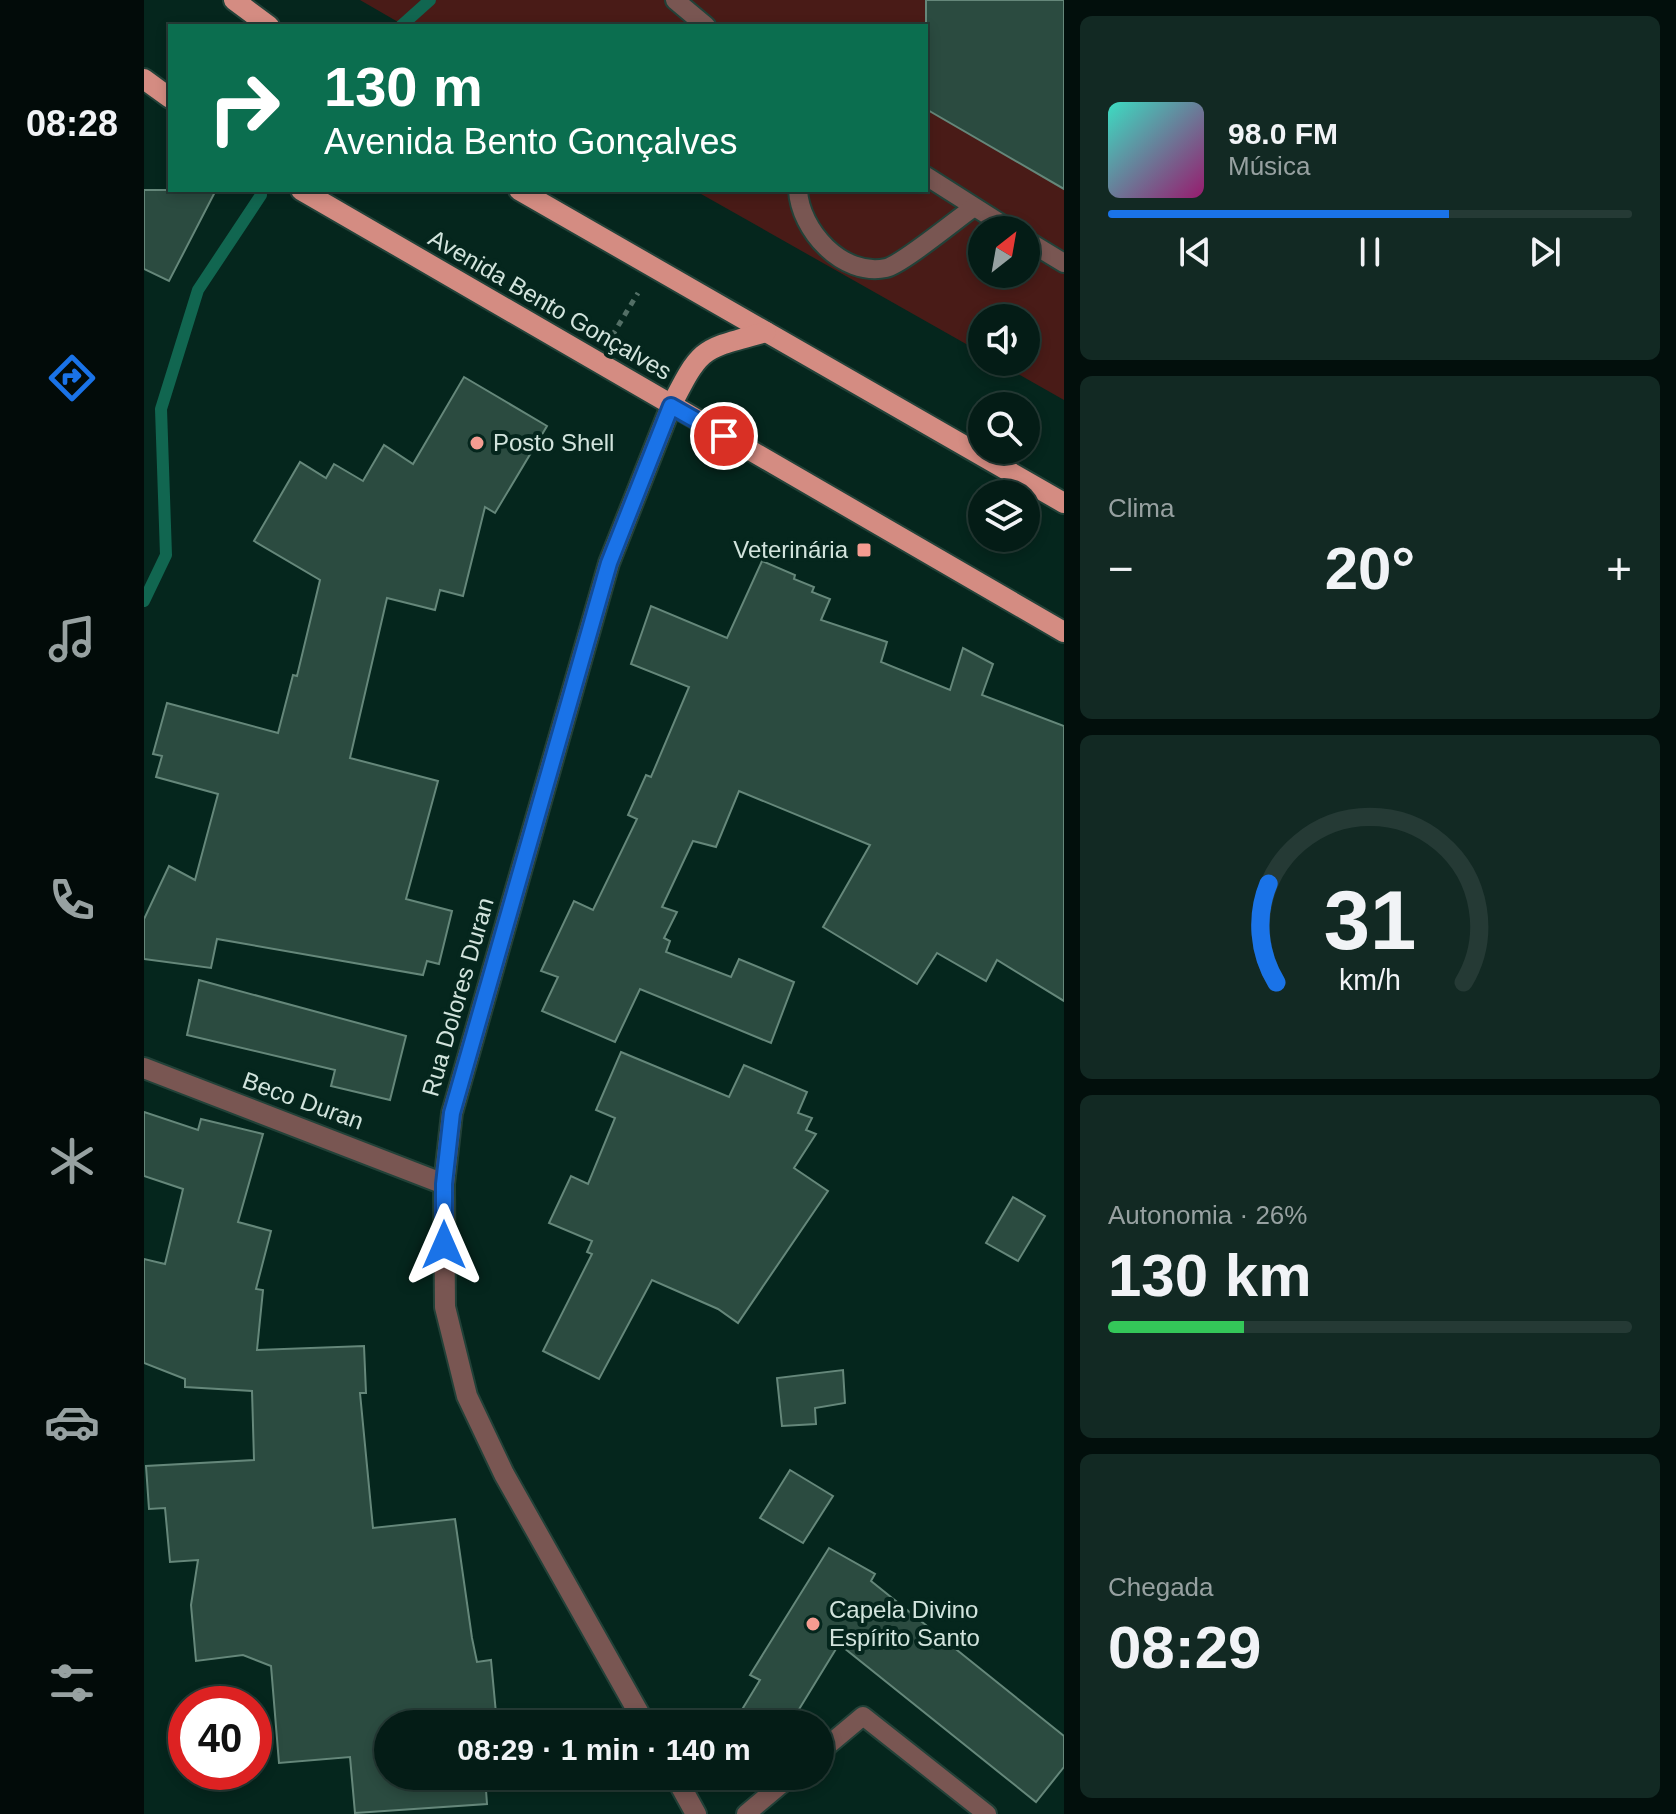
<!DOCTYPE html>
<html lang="pt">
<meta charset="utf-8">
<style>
body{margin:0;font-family:Arial,sans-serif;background:#122923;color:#f1f3f6;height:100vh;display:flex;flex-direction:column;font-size:30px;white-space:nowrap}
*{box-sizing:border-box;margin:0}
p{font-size:26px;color:#97a1a1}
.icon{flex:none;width:44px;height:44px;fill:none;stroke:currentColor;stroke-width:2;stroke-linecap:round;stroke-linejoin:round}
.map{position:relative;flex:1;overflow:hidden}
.drawer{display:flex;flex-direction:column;gap:16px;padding:16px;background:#020f0c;width:612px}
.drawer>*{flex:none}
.hud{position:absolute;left:24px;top:24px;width:760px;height:168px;border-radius:0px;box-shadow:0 4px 12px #0003,0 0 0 2px #253a35;background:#0b6e4f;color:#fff;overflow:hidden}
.needle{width:52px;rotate:31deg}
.buttons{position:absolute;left:824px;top:216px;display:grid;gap:16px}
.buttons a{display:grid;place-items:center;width:72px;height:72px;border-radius:50%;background:#041c16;box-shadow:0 4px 12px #0003,0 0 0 2px #253a35;font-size:40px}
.speed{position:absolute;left:24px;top:1686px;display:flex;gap:16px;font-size:40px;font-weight:700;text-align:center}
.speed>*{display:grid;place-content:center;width:104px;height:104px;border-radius:50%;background:#041c16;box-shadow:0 4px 12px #0003,0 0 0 2px #253a35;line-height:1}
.speed .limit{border:12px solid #d22;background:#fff;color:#111}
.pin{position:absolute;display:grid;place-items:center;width:68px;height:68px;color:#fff;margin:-34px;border:4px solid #fff;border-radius:50%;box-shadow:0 2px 8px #0007}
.me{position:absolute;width:88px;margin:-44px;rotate:0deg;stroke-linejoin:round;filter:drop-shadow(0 0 6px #0008)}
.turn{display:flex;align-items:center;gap:28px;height:168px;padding:0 24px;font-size:36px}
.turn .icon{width:104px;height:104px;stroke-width:2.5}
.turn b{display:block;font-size:56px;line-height:68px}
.big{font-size:60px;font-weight:600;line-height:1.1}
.drawer .card{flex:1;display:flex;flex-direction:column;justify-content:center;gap:12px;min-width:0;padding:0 28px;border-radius:12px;background:#122923}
.drawer .dial{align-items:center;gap:0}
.dial svg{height:208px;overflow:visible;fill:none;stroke:#253a35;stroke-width:7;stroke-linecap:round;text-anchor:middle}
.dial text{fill:#f1f3f6;stroke:none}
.song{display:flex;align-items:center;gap:24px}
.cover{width:96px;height:96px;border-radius:12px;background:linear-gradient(135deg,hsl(170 70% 55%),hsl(320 70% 35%))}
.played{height:8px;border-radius:4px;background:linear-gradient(90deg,#1a73e8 65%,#253a35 65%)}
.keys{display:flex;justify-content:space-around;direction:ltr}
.heat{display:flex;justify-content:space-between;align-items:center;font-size:44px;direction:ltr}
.charge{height:12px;border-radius:6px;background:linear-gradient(90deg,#34c759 26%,#253a35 0)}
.trip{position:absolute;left:230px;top:1710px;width:460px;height:80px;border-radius:40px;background:#041c16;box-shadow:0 4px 12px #0003,0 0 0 2px #253a35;font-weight:600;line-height:80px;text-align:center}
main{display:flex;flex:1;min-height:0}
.tab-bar{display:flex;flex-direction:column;width:144px;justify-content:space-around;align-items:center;background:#020b09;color:#97a1a1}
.tab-bar .icon{width:56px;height:56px}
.tab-bar .current{color:#1a73e8}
.tab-bar b{font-size:36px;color:#f1f3f6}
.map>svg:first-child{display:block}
.green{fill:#491b17;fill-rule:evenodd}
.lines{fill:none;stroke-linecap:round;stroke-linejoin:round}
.stream{stroke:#116650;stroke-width:12}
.building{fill:#2b4b40;stroke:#65877a;stroke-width:2}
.service-casing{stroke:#224138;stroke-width:22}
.minor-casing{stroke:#224138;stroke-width:24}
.tertiary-casing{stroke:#224138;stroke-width:24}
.primary-casing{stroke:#224138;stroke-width:24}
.path{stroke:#536f66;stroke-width:5;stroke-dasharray:6 6;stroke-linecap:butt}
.service{stroke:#795652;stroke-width:18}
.minor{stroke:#795652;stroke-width:20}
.tertiary{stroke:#795652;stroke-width:20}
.primary{stroke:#d48c82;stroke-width:20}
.route-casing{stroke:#114b97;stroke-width:20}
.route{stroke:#1a73e8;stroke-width:14}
.poi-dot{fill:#f59c91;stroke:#05261d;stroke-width:3}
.labels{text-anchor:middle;stroke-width:8;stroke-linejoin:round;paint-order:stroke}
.street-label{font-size:24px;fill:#d2e4dd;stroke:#05261d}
.poi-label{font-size:24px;fill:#d2e4dd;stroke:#05261d;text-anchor:start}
</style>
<main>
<nav class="tab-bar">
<b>08:28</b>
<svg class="icon current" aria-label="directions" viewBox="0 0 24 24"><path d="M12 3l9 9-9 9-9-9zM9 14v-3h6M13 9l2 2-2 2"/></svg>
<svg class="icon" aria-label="music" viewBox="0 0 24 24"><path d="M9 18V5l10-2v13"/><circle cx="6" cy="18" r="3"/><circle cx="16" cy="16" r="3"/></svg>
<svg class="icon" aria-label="phone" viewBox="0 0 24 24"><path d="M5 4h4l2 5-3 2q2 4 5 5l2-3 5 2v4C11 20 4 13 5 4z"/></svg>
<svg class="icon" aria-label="climate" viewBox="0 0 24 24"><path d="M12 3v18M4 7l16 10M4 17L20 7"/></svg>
<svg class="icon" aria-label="car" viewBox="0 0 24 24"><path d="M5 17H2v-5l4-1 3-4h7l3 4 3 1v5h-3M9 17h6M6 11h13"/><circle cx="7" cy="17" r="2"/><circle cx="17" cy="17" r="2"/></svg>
<svg class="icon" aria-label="filters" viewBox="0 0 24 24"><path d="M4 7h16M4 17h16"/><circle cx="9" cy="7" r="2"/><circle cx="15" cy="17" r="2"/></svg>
</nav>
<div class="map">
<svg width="920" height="1814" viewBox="0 0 920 1814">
<rect width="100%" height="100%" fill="#05261d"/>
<path class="green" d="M216 0H920V400L853 362H882V318H838V353L550 190H782V26H261ZM838 230H882V274H838Z"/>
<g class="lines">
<g class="stream">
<path d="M257 26 286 0"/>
<path d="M0 601 22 555 17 409 54 290 117 195"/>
</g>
</g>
<g class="building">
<path d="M782 0H920V189L782 109Z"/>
<path d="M0 190H72L25 281 0 269Z"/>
<path d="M320 377 403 426 351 513 341 507 319 596 296 590 291 610 243 598 206 758 294 781 262 899 308 911 295 964 283 961 279 975 73 939 67 968 0 959V919L25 866 51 880 74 794 12 777 18 756 9 754 23 703 134 733 149 675 153 676 176 580 110 541 156 462 182 478 190 464 219 481 240 445 269 464Z"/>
<path d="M618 561 651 575 650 579 670 587 668 592 686 599 677 620 743 642 737 662 806 690 819 648 849 664 838 695 920 726V1001L853 960 842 981 793 953 773 984 679 927 726 845 595 791 572 847 549 841 518 907 533 912 520 938 526 941 522 952 587 977 595 959 650 982 627 1043 496 989 471 1042 398 1011 414 977 397 971 430 901 449 910 493 819 484 815 502 775 507 777 545 687 487 664 507 606 583 638Z"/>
<path d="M55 980 262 1036 246 1100 187 1086 191 1070 43 1035Z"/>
<path d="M477 1052 585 1097 600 1065 663 1092 654 1113 668 1118 662 1130 672 1134 650 1168 684 1191 594 1323 574 1309 508 1280 455 1379 399 1351 448 1254 443 1252 448 1241 405 1223 427 1176 444 1184 471 1118 452 1110Z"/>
<path d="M0 1112 54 1130 57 1119 119 1134 94 1222 127 1231 112 1289 119 1290 113 1350 220 1346 222 1393H216L229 1528 311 1519 328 1638 333 1662 347 1660 353 1724H244V1776H341L343 1804 211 1813 206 1757 135 1763 127 1666 99 1655 52 1661 47 1605 54 1560 26 1562 21 1508 5 1509 2 1466 110 1460 108 1391 41 1387V1379L0 1363V1259L21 1264 39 1189 0 1176Z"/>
<path d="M869 1197 901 1216 874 1261 842 1243Z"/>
<path d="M699 1370 701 1403 671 1408 672 1424 638 1426 633 1378Z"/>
<path d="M646 1470 689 1496 659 1543 616 1518Z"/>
<path d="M685 1548 731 1574 727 1581 920 1736V1767L892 1802 695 1644 646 1724H613L599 1708 616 1680 606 1675Z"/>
</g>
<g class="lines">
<g class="service-casing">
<g id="service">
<path d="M531 0 562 26"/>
<path d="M782 176 867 230"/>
<path d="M654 190C656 230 698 277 742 268 757 265 813 219 830 207"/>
<path d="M882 240 920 263"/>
<path d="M676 1752 719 1716 843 1814"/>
<path d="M602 1814 647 1776"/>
</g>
</g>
<g class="minor-casing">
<path id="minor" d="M0 1068 300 1184"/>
</g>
<g class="tertiary-casing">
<g id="tertiary">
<path d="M501 1724 360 1474 323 1396 301 1307 300 1184 308 1113 465 563 527 406"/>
<path d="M531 1776 552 1814"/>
</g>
</g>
<g class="primary-casing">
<g id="primary">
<path d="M90 0 125 26"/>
<path d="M0 79 26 98"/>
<path d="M157 190 920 632"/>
<path d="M375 190 920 503"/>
<path d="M527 406C558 345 557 350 622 332"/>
</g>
</g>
<path class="path" d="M468 336 494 293"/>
<use href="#service" class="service"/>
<use href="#minor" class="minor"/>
<use href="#tertiary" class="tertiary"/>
<use href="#primary" class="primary"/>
</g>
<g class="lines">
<g class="route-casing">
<path id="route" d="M300 1245V1184L308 1113 465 563 527 406 580 436"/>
</g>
<use href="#route" class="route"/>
</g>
<g class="poi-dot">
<circle cx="333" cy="443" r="8"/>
<rect x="712" y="542" width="16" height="16" rx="4"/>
<circle cx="669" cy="1624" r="8"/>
</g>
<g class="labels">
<g class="street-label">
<text transform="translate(406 305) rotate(30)" y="8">Avenida Bento Gonçalves</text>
<text transform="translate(314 997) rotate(-74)" y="8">Rua Dolores Duran</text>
<text transform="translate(159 1101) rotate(20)" y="8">Beco Duran</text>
</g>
<g class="poi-label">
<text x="349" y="451">Posto Shell</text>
<text x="704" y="558" text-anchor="end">Veterinária</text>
<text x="685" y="1618">Capela Divino<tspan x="685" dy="28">Espírito Santo</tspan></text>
</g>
</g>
</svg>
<div class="buttons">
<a><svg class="needle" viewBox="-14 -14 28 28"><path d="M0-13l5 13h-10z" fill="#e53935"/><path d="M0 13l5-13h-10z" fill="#97a1a1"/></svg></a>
<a><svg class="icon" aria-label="sound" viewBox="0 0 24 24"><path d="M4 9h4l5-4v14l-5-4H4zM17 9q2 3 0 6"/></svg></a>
<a><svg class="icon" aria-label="search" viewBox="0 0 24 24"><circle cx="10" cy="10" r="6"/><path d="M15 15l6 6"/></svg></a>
<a><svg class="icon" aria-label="layers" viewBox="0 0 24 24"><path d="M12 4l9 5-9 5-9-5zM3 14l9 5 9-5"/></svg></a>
</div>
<div class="speed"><div class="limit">40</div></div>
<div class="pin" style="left:580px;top:436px;background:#d93025"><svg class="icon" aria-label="arrive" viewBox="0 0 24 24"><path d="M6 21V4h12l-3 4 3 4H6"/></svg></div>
<svg class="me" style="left:300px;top:1245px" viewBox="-20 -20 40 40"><path d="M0-17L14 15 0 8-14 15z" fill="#1a73e8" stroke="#fff" stroke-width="4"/></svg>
<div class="trip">08:29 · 1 min · 140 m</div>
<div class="hud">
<div class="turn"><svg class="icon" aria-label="right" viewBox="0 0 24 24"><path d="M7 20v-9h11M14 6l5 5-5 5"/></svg><div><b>130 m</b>Avenida Bento Gonçalves</div></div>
</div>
</div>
<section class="drawer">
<div class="card">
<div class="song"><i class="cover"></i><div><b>98.0 FM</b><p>Música</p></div></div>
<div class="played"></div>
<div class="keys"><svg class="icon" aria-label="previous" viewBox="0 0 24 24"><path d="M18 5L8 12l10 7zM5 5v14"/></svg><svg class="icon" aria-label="pause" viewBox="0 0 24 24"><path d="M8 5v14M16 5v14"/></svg><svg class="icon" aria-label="next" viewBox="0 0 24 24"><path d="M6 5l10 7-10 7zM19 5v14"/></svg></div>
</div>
<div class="card"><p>Clima</p>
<div class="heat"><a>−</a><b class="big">20°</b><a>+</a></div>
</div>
<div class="card dial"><svg viewBox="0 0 100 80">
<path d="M14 69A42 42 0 1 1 86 69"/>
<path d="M14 69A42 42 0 0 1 11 31" stroke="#1a73e8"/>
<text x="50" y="56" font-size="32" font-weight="700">31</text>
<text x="50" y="72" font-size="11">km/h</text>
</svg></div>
<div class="card"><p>Autonomia · 26%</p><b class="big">130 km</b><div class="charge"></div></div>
<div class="card"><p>Chegada</p><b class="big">08:29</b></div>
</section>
</main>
